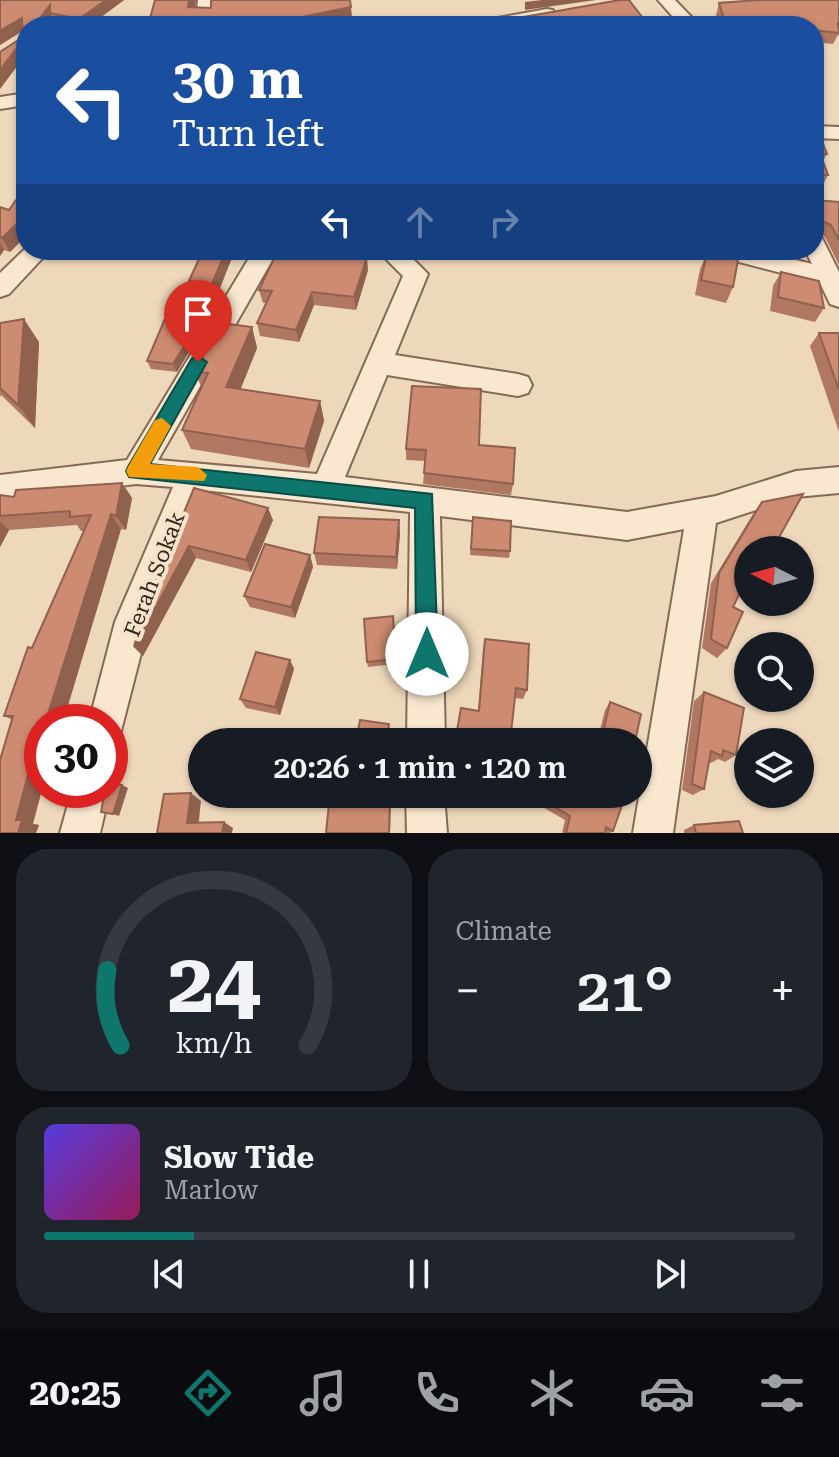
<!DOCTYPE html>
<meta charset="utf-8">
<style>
body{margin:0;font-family:"Roboto Serif",serif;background:#20242c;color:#f1f3f6;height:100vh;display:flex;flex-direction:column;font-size:30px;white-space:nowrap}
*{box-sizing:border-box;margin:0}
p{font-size:26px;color:#9ea1a6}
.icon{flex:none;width:44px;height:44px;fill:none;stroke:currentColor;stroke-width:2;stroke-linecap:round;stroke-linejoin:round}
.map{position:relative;height:833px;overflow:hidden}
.side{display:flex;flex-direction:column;gap:16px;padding:16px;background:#0d0f14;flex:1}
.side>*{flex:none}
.guide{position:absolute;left:16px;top:16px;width:808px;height:244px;border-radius:32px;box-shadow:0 2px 6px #0004;background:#1a4fa0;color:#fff;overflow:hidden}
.needle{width:52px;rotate:276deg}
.tools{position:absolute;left:734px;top:536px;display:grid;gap:16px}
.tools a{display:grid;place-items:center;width:80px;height:80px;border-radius:50%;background:#171b24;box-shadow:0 2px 6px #0004;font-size:40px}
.speed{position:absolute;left:24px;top:704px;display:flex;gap:16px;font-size:40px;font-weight:700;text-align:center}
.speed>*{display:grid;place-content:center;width:104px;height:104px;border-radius:50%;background:#171b24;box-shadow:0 2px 6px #0004;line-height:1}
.speed .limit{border:12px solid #d22;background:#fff;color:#111}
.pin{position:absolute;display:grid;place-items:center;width:68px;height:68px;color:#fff;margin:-82px -34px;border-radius:50% 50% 50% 0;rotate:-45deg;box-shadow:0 0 8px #0007}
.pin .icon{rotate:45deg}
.me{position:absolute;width:88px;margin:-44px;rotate:0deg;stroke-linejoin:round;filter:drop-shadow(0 0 6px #0008)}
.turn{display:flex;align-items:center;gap:28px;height:168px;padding:0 24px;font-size:36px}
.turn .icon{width:104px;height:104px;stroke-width:2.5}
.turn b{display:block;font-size:56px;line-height:68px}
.lanes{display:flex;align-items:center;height:76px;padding:0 24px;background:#0003;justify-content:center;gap:40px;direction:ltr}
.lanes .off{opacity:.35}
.big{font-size:60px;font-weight:600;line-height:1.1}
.side .widget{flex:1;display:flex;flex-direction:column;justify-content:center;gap:12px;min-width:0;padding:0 28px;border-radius:32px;background:#20242c}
.side .dial{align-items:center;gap:0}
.dial svg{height:208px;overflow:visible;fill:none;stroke:#363941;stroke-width:7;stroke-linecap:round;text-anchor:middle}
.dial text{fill:#f1f3f6;stroke:none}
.song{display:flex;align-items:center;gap:24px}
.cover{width:96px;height:96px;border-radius:12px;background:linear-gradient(135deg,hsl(250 70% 55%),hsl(330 70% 35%))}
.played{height:8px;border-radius:4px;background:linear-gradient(90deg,#0f766e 20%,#363941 20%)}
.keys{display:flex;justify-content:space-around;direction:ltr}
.heat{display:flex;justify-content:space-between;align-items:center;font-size:44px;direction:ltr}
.side .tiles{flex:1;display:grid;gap:16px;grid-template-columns:1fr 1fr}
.widget:last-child{grid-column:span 2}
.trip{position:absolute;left:188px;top:728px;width:464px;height:80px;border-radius:40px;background:#171b24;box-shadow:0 2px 6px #0004;font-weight:600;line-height:80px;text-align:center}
.tabs{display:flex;height:128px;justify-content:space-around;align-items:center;background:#090b0e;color:#9ea1a6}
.tabs .icon{width:56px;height:56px}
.tabs .selected{color:#0f766e}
.tabs b{font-size:36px;color:#f1f3f6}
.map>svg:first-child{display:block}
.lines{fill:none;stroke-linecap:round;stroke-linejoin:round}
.minor-casing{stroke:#856956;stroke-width:4}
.minor{fill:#f9e7cf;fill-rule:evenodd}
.wall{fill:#b07861}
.shaded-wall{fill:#90614f}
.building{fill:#cd8b71;stroke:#90614f;stroke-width:2}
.route{fill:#0f766e;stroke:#0a4d48;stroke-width:2}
.slow{fill:#f59e0b}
.labels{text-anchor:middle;stroke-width:8;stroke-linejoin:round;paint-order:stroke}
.street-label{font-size:22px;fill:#34241b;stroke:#f5e4cc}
</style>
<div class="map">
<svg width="839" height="833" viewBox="0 0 839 833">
<rect width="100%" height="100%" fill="#eed8bc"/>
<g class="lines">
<g class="minor-casing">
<g id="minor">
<path d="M198 0H214L213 26H195Z"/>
<path d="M658 0H675L700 26H681Z"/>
<path d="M547 9 553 10V18L509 26H472L481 21Z"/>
<path d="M26 93V105L0 109V97Z"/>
<path d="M814 126 839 127V139L814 138Z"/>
<path d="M814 235 822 238 839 272V307L830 304 820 283 716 256 712 250H756L812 264 805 250H814Z"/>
<path d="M26 248 50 250 9 294 0 297V273Z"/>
<path d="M254 250H278L158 460 317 474 403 276 377 250H404L428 274 395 355 518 374 528 377 532 385 528 393 518 396 387 375 345 477 627 512 716 496 796 471 839 467V493L796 497 716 523 673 833H633L684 529 627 540 440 516 445 742H407L410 512 202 490 149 622 120 735 110 739V722H89L115 622 173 487 136 484 0 501V475L127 460Z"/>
<path d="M72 790H110L100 833H60Z"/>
<path d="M406 794H444L447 833H407Z"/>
</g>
</g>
<use href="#minor" class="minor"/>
</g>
<g class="wall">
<path d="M0 0H124L89 26H64L54 24 52 19 47 26H26V54L0 89V52L23 37 22 31 0 45Z"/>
<path d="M839 0V35H838L833 44 814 42V26H719L716 15 719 3Z"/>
<path d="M814 120 827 154 823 161 828 175 822 187H814Z"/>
<path d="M26 186V236L10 252 4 250 0 256V207L9 210Z"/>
<path d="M815 200 839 202V265L825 237 816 232 814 227V202Z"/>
<path d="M203 250H235L216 298 202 296 204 304 194 332 196 340 177 372 151 369 147 361 193 295 189 281Z"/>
<path d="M707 253 733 287 726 303 695 295 700 269Z"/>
<path d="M368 270 356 310 314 305 299 342 260 336 257 323 266 303H263L259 290Z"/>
<path d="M781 272 824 308 815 322 770 311 773 286Z"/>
<path d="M0 323 39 342 35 428 1 395 0 397Z"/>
<path d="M252 327 257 348 240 390 320 401 324 421 309 468 191 449 182 430 201 387 195 371Z"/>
<path d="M819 333H839V432L810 346Z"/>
<path d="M479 445 513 484 511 495 423 484 425 461 406 460V449Z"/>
<path d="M122 483 132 498 126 530 121 529 63 722H42L33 824 39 825 36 833H0L12 720 4 716 32 648 84 531H81L77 525 9 530 0 547V495L14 497Z"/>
<path d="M194 488 273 520 251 572 196 558 143 656 134 647Z"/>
<path d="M762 502 733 607 727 648 717 658 702 648 711 583 753 514Z"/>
<path d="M473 517 510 551 509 558 470 555Z"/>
<path d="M400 533 397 569 317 565 314 553Z"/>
<path d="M310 555 313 567 295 618 250 607 244 596Z"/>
<path d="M393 616 396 664 368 667 367 662Z"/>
<path d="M485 639 527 690 523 699 515 698 478 711 483 649Z"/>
<path d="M290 660 294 669 280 715 246 708 240 699Z"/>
<path d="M704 692 736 755 725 762 718 759 711 763 709 762 704 789 693 795 682 790 694 701Z"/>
<path d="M610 702 635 742H597L605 710Z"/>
<path d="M544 794H626L613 831 610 833H562L565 820 539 805Z"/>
<path d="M694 825 743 833H684V830Z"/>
</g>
<g class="shaded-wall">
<path d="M106 0H124L89 26H81L79 19Z"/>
<path d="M189 0H196L193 26 188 7Z"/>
<path d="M542 0H596L525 10V2Z"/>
<path d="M50 5V13L52 19 47 26H34Z"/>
<path d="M351 7 353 26H257Z"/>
<path d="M22 18 26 29 0 45V31Z"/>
<path d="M26 36V54L0 89V70Z"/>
<path d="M25 215 26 236 10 252 2 238Z"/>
<path d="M0 243 4 250 0 256Z"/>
<path d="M226 250H235L216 298 212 284Z"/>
<path d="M367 257 368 270 356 310 354 297Z"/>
<path d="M312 292 314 305 299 342 296 330Z"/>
<path d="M202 296 204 304 194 332 196 340 177 372 173 364Z"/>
<path d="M24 319 39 342 35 428 18 405Z"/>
<path d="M252 327 257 348 233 408 226 387Z"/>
<path d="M320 401 324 421 309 468 305 449Z"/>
<path d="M122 483 132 498 126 530 116 516Z"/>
<path d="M268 508 273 520 251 572 246 560Z"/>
<path d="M111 514 121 529 63 722H55L47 717Z"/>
<path d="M399 520 400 533 397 569 396 557Z"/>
<path d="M0 522 9 530 0 547Z"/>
<path d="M189 546 196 558 143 656 134 647Z"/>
<path d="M310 555 313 567 295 618 291 607Z"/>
<path d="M290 660 294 669 280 715 275 707Z"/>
<path d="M42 723V790L33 824 39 825 36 833H18L16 820Z"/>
<path d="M122 785 128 788 119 816 113 814Z"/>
<path d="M191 793 201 801 198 829 187 823Z"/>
<path d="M390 794 391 798 390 833H389Z"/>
<path d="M224 822 233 828 232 833H222Z"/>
</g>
<g class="building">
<path d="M0 0H106L79 19 50 13V5L34 26H26V36L0 70V52L23 37 22 18 0 31Z"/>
<path d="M155 0H189L188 7 211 8V0H350L351 7 257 26H148Z"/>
<path d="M620 0H629L649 26H517L512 19Z"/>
<path d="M758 0H839V23H838L839 33 814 30V26H726L719 3Z"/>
<path d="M814 120 827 154 820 153 828 175 814 174Z"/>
<path d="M26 186V215L2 238 0 237V207L9 210Z"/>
<path d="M815 200 839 202V240L831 225 822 221Z"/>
<path d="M203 250H226L212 284 189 281Z"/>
<path d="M278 250H306L367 257 354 297 312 292 296 330 257 323 272 291 259 290Z"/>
<path d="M707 253 738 260 733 287 701 280Z"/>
<path d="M781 272 819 281 824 308 778 297Z"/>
<path d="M176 293 202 296 188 331 193 332 173 364 147 361Z"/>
<path d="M24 319 18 405 0 388V323Z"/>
<path d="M221 323 252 327 226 387 320 401 305 449 182 430 208 373 195 371Z"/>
<path d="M819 333H839V390Z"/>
<path d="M412 386 481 389 479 445 515 448 513 484 424 473 426 450 406 449Z"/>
<path d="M122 483 116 516 111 514 47 717H44L42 722 16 820H22L18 833H0V760L13 716H4L28 647 32 648 91 515 70 517V511L0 516V495L14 497 16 490Z"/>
<path d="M194 488 268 508 246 560 189 546 134 647 143 612Z"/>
<path d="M803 494 772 550H748V576L733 607 743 612 727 648 711 639 719 573 762 502Z"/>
<path d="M319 517 399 520 396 557 314 553Z"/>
<path d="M473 517 511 521 510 551 471 549Z"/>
<path d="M265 544 310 555 291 607 244 596Z"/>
<path d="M393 616 396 659 367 662 364 619Z"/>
<path d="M485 639 529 644 527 690 516 688 510 742H455L461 708 479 711Z"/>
<path d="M256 652 290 660 275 707 240 699Z"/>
<path d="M704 692 744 708 736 755 723 750 722 756 711 751 704 789 692 784Z"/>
<path d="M610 702 641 714 635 742H601Z"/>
<path d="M360 720 389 724 387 742H356Z"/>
<path d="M110 783 122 785 113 814 101 812 105 790H110Z"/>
<path d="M191 793 187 823 224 822 222 833H157L164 794Z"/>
<path d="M330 794H390L389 833H326Z"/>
<path d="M546 794H626L613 831 606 827 605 833H566L570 816 543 800Z"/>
<path d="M739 821 743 833H696L694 825Z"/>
</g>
<path class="route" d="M198 356 207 362 150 464 432 494 438 654 435 662 427 666 419 662 416 654 415 508 129 477 126 471 129 465 192 358Z"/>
<path class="slow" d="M162 418 171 426 150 464 198 467 207 475 204 481 129 477 126 471 129 465 155 420Z"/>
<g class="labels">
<g class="street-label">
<text transform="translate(154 574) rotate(-69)" y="8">Ferah Sokak</text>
</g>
</g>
</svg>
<div class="tools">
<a><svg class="needle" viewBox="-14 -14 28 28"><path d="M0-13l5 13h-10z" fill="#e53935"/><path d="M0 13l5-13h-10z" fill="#9ea1a6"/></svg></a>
<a><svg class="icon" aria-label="search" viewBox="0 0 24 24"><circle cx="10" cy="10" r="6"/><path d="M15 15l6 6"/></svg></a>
<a><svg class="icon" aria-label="layers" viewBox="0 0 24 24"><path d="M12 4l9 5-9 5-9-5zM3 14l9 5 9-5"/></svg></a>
</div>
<div class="speed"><div class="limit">30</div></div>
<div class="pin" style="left:198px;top:362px;background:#d93025"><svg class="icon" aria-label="arrive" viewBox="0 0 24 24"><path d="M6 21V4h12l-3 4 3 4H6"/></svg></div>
<svg class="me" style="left:427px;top:654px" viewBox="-20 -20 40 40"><circle r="19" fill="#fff"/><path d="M0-13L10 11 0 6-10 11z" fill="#0f766e"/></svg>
<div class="trip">20:26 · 1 min · 120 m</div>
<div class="guide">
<div class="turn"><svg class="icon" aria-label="left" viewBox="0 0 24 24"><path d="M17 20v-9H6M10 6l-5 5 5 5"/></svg><div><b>30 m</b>Turn left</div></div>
<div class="lanes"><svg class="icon" aria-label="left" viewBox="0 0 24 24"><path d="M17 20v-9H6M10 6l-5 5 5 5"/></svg><svg class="icon off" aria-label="ahead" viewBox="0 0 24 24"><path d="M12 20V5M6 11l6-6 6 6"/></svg><svg class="icon off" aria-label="right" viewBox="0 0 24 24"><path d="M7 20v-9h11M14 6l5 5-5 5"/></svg></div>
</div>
</div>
<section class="side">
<div class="tiles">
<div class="widget dial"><svg viewBox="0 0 100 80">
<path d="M14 69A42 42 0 1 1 86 69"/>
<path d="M14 69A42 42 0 0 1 9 40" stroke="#0f766e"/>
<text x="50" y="56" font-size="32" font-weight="700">24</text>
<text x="50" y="72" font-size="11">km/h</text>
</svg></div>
<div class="widget"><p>Climate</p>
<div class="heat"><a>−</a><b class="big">21°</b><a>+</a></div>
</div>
<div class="widget">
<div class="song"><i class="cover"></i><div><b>Slow Tide</b><p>Marlow</p></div></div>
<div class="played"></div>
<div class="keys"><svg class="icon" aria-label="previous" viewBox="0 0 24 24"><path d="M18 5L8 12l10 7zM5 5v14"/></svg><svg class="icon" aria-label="pause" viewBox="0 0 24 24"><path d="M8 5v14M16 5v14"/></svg><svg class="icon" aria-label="next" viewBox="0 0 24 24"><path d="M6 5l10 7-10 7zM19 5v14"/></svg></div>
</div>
</div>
</section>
<nav class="tabs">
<b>20:25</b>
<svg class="icon selected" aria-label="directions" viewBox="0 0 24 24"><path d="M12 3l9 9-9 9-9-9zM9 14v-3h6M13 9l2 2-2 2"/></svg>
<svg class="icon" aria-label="music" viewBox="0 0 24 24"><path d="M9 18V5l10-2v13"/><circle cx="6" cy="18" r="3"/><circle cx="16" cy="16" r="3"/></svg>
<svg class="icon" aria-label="phone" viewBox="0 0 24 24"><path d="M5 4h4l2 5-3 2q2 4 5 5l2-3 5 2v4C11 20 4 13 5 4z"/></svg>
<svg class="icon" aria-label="climate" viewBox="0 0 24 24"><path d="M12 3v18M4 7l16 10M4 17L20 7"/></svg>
<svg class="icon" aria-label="car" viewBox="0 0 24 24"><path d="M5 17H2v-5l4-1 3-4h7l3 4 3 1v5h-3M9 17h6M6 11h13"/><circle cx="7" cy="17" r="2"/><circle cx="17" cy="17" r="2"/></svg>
<svg class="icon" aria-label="filters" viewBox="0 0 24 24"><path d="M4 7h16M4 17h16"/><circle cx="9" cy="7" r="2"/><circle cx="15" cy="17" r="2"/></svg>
</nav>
